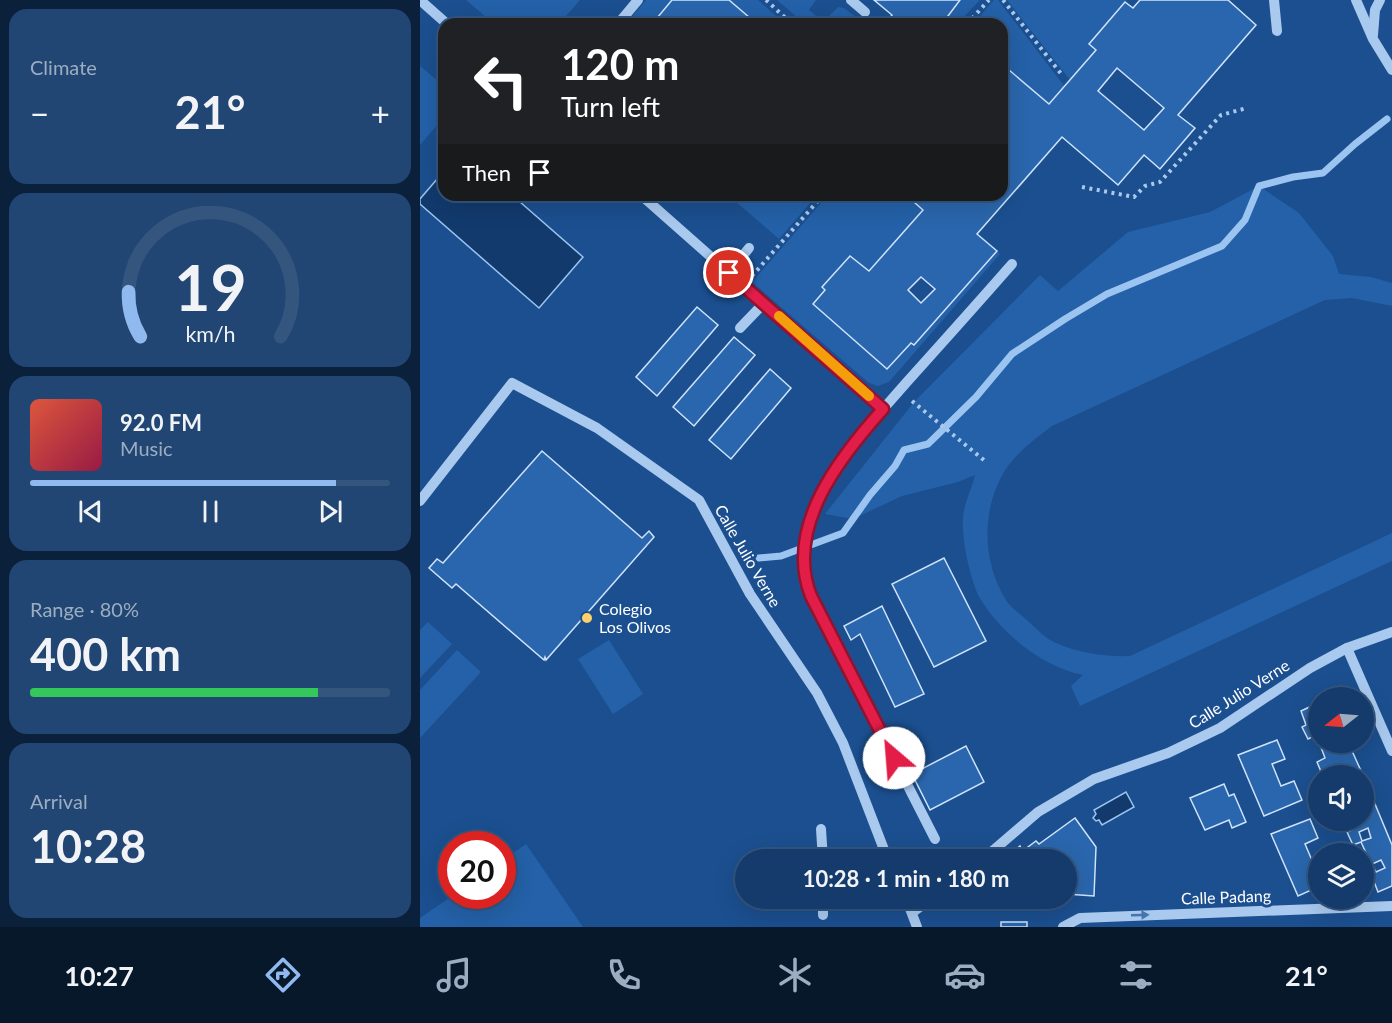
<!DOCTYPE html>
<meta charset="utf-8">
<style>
body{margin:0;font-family:Lato,sans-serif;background:#214673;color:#f1f3f6;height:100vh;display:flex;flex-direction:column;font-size:22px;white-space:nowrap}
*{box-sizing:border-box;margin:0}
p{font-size:20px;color:#9dadc1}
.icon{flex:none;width:33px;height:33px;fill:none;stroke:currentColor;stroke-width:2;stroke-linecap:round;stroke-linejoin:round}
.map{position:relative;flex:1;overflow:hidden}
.sheet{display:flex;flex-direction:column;gap:9px;padding:9px;background:#0b203b;width:420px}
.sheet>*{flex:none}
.guide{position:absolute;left:18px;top:18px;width:570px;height:183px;border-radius:18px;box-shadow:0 6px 24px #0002,0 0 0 2px #33557e;background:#202124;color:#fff;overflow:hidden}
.needle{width:39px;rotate:253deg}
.tools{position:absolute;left:888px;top:687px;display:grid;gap:12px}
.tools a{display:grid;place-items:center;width:66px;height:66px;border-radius:50%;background:#143b6b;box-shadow:0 6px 24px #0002,0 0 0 2px #33557e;font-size:30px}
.speed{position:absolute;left:18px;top:831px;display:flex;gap:12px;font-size:30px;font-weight:700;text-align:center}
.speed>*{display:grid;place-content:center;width:78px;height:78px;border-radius:50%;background:#143b6b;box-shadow:0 6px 24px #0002,0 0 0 2px #33557e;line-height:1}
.speed .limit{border:9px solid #d22;background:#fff;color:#111}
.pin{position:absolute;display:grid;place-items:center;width:51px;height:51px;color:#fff;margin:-26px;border:3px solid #fff;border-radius:50%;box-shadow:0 2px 6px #0007}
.me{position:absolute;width:66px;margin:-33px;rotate:333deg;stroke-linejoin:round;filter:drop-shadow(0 0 4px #0008)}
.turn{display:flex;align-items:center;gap:21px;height:126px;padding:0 24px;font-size:27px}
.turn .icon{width:78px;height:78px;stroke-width:2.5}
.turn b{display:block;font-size:42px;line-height:51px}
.then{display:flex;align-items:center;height:57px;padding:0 24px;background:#0003;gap:12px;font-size:22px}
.big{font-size:45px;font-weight:700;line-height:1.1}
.sheet .widget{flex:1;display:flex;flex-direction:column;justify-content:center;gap:9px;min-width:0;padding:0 21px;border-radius:18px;background:#214673}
.sheet .dial{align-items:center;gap:0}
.dial svg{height:156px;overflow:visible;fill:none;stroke:#33557e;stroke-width:7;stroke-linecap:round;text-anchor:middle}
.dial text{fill:#f1f3f6;stroke:none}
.song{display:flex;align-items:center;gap:18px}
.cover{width:72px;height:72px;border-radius:9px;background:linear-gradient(135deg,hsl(10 70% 55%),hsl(340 70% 35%))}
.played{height:6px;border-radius:3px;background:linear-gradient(90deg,#90b9f0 85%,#33557e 85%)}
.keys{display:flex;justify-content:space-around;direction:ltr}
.heat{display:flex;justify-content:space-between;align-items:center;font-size:33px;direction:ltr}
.charge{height:9px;border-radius:4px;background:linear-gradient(90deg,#34c759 80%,#33557e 0)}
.trip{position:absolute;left:315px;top:849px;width:342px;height:60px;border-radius:30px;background:#143b6b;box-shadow:0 6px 24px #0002,0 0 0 2px #33557e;font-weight:700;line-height:60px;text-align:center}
.tabs{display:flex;height:96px;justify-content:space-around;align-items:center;background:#08182b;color:#9dadc1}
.tabs .icon{width:42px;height:42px}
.tabs .current{color:#90b9f0}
.tabs b{font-size:27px;color:#f1f3f6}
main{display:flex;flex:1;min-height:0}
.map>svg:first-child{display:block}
.green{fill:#2461a8}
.water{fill:#123a6d;stroke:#9cc4f0;stroke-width:1.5}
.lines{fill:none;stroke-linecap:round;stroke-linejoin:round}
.stream{stroke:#9cc4f0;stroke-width:7}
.building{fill:#2a66ad;stroke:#cfe3fa;stroke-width:1.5;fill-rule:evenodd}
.path{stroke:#a9c9ee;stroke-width:4;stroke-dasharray:3 4.5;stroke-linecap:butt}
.minor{stroke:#a9c9ee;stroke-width:10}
.oneway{fill:#4674ac}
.route-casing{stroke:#92132f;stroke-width:15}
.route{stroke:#e11d48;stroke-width:10}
.slow{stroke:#f59e0b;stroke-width:10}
.poi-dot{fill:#ffd166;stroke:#1b4f8f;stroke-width:2}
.labels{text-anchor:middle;stroke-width:6;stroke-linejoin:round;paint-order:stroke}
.street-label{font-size:16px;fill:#fff;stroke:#1b4f8f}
.poi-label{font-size:16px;fill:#fff;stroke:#1b4f8f;text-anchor:start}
</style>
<main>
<section class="sheet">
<div class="widget"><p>Climate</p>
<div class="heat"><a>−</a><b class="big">21°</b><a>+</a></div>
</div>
<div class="widget dial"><svg viewBox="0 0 100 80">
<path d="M14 69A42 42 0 1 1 86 69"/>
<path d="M14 69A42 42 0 0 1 8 46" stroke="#90b9f0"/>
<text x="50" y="56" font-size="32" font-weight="700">19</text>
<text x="50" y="72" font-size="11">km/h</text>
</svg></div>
<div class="widget">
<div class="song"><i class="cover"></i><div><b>92.0 FM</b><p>Music</p></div></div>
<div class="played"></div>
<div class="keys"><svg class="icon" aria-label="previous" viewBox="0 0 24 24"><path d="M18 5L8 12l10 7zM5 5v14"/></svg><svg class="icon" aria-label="pause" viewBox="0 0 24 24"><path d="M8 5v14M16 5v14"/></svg><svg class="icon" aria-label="next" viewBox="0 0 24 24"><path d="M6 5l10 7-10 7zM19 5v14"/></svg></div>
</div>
<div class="widget"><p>Range · 80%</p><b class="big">400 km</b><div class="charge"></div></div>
<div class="widget"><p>Arrival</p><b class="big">10:28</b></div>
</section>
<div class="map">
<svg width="972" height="927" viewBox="0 0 972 927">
<rect width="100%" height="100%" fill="#1b4f8f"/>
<g class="green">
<path d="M46 0H160L139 24H74Z"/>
<path d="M226 0H252L232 24H206Z"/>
<path d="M310 0H338L356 16 349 24H337Z"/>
<path d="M357 0H396L389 10 403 22 418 7 424 8 445 24H385Z"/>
<path d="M540 0H560L537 24 528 16Z"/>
<path d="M574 0H578L645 87 629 104 582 64V24H553Z"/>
<path d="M587 0H707L670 44 676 50 650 80Z"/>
<path d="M0 66 24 86V117L0 145Z"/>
<path d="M839 186 879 213 913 256 919 274 951 277 972 283V306L932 298 905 300 632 426C616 438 600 450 588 466 561 505 561 560 586 600 591 608 602 615 609 622 617 629 625 638 634 642 658 653 685 657 710 656L972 533V561L660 706 651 686 663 675C623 667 583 635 561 600 551 584 541 538 543 519 543 505 552 489 555 475L538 482 482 496 433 519 405 514 494 402 620 275 638 291 708 232 790 212Z"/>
<path d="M308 195H397L359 239Z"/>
<path d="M408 195H486L503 210 449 271 430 256 393 304 467 369 491 343 494 345 577 251 580 254 469 382 458 386 449 383 332 282Z"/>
<path d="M8 622 32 644 0 678V630Z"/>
<path d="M189 640 223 694 193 714 158 659Z"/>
<path d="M37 650 61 672 0 738V690Z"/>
<path d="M106 844 163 927H0V918L32 896H82L83 860Z"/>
</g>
<g class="water">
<path d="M24 171V195H92L163 257 119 308 0 204V199Z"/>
<path d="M706 792 714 807 682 825 679 820 676 821 673 818 676 814 674 810Z"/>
</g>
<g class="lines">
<path class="stream" d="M339 558 361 556 423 533 450 495 475 466 484 450 508 444 556 397 592 354 645 319 687 294 802 246 825 220 839 186 873 177 903 173 935 144 967 119"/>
</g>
<g class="building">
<path d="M252 0H309L337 24H232Z"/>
<path d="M454 0H540L528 16 537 24H465L472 15Z"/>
<path d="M720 0H808L836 25 758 115 775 128 740 169 724 155 698 185 642 137 557 234 577 251 494 345 491 343 467 369 393 304 405 290 402 287 430 256 449 271 503 210 486 195H582V121L585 117 582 115V64L629 104 676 50 669 44 705 2 713 8ZM697 68 744 108 724 130 678 91ZM501 277 515 289 501 303 488 290Z"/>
<path d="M277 307 298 325 237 396 216 377Z"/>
<path d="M314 337 335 355 274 426 253 407Z"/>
<path d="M350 369 371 388 311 459 289 440Z"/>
<path d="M122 451 222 538 229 531 234 537 126 660 125 657 124 660 36 584 32 588 9 568 17 559 23 563Z"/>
<path d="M524 558 566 641 514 667 472 584Z"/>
<path d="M462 606 504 694 475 707 440 634 431 640 424 626Z"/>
<path d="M898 703V724L893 726 898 734V742L896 735 888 739 882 727 886 725 881 711Z"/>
<path d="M857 740 865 759 852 764 861 786 874 781 882 800 844 816 818 755Z"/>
<path d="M899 742H928L942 773 937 776H908L907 772 902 774 897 762 905 758Z"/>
<path d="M546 746 564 782 510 810 492 774Z"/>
<path d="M804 784 809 796 814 794 826 822 812 828 809 820 785 830 770 798Z"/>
<path d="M955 804 972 845V886L958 892 953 879 948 881 944 870V867L951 864 941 842 933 845 927 832 932 830 928 820H944V809ZM948 828 951 838 942 841 939 832ZM961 860 965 868 956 872 952 864Z"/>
<path d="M655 818 676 847 674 896 646 894V860H627V858L624 860H610L604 850 616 841 619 844Z"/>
<path d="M890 819 898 838 885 844 894 865 898 863V887L878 896 851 834Z"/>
<path d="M600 846 608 860H587L586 858Z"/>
<rect x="581" y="922" width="26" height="5"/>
</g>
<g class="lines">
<g class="path">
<path d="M346 0 372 24"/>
<path d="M583 0 642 75"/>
<path d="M547 24 569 0"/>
<path d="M662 187 714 197 725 186 740 182 801 115 827 108"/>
<path d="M332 276 403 195"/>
<path d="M492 401 565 461"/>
</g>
<g class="minor">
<path d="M0 0 27 24"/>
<path d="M431 0 445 12"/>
<path d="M854 0 857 31"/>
<path d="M936 0 953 39 972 70"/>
<path d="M198 24 218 0"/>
<path d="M953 35 955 10 960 0"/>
<path d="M221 195 463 409"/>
<path d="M309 273 329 248"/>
<path d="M320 328 344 303"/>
<path d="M0 501 92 383 177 428 279 500 330 594 397 693 423 743 468 860"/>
<path d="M927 648 972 751"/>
<path d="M401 829 403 860"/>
<path d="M515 839 391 596C381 570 382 537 392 511 410 465 454 420 486 383 522 343 557 304 592 264"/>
<path d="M562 860 618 812 674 779 748 753 800 728 890 668 927 648 972 632"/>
<path d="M454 898 468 906 487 901"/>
<path d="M486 898 497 927"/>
<path d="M493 912 512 898"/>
<path d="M403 915V898"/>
<path d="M643 927 660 918 972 906"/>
</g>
</g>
<defs><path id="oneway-solid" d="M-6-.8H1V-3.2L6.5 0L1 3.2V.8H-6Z" transform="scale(1.5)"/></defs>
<use class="oneway" href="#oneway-solid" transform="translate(720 915) rotate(-2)"/>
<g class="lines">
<g class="route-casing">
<path id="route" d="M309 273 463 409C420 457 364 527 391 596L474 758"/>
</g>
<use href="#route" class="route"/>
<path class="slow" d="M359 316 449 396"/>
</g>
<circle class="poi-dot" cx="167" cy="618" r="6"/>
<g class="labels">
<g class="street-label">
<text transform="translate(328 556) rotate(60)" y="6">Calle Julio Verne</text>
<text transform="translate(819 694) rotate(-32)" y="6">Calle Julio Verne</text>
<text transform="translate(806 897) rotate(-2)" y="6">Calle Padang</text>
</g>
<g class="poi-label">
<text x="179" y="615">Colegio<tspan x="179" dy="18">Los Olivos</tspan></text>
</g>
</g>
</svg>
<div class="tools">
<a><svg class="needle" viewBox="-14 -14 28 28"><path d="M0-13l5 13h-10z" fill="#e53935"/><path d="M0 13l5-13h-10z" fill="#9dadc1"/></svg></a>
<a><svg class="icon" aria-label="sound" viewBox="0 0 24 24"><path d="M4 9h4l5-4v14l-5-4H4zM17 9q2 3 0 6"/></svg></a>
<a><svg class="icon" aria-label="layers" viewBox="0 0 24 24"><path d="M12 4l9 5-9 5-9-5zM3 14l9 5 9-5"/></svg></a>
</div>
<div class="speed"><div class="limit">20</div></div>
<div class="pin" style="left:309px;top:273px;background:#d93025"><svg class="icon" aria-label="arrive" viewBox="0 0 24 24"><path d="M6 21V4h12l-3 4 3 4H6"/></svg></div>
<svg class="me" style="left:474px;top:758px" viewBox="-20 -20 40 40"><circle r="19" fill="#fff"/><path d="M0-13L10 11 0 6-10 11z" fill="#e11d48"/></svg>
<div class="trip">10:28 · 1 min · 180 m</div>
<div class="guide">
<div class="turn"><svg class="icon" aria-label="left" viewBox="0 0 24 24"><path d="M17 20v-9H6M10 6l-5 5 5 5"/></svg><div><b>120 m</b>Turn left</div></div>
<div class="then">Then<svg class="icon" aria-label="arrive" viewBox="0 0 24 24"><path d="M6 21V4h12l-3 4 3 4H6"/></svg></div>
</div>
</div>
</main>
<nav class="tabs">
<b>10:27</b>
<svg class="icon current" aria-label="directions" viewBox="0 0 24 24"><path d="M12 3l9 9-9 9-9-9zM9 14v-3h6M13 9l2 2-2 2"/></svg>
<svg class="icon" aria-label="music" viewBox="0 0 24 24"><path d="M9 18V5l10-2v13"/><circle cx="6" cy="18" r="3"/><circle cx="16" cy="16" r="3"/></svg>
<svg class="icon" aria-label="phone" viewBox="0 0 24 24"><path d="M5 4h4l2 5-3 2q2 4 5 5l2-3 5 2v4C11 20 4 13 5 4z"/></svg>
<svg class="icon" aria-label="climate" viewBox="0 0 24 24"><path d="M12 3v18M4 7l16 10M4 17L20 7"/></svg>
<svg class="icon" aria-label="car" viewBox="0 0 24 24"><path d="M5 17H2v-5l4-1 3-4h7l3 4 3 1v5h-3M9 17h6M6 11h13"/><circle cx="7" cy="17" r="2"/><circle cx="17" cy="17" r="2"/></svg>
<svg class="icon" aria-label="filters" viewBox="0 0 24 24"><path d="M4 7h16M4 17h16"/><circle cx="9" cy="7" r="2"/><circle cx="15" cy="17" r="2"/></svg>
<b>21°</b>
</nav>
